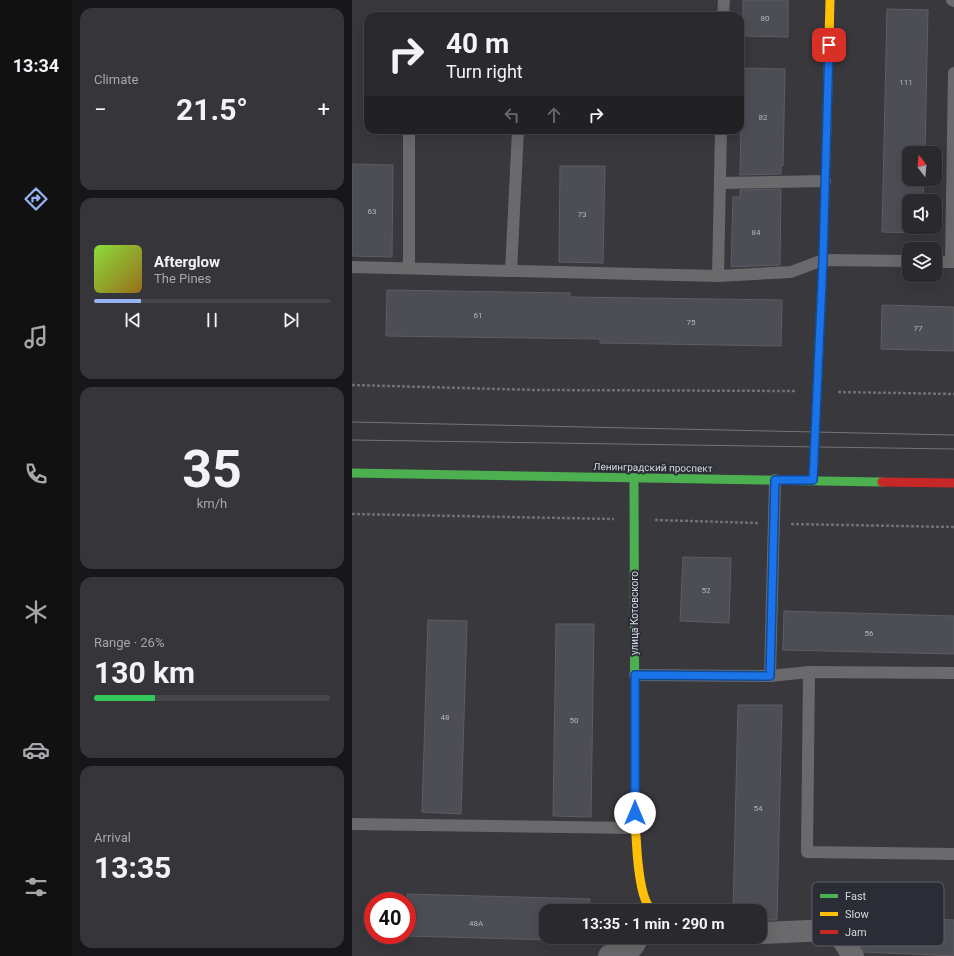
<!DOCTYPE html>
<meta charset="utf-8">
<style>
body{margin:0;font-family:Roboto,sans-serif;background:#36363a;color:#f1f3f6;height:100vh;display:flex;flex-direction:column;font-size:15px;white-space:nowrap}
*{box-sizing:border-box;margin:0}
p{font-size:13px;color:#a5a7aa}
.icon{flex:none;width:22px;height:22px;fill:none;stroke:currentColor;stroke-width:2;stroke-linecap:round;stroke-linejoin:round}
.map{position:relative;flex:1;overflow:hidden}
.panel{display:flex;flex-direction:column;gap:8px;padding:8px;background:#171719;width:280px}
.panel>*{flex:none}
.banner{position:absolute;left:12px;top:12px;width:380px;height:122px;border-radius:12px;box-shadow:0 4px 16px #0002,0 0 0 1px #46464a;background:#2a2a2e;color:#f1f3f6;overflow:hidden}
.needle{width:26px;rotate:344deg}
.buttons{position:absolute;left:550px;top:146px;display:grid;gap:8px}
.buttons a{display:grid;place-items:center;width:40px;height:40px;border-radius:8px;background:#2a2a2e;box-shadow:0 4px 16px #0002,0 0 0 1px #46464a;font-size:20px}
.speed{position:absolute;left:12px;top:892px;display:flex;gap:8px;font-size:20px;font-weight:700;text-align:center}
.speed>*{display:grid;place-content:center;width:52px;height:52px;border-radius:50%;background:#2a2a2e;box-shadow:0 4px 16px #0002,0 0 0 1px #46464a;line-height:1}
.speed .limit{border:6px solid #d22;background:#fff;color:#111}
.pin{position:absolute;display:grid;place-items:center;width:34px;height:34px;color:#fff;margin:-17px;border-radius:8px;box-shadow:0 2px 6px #0006}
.me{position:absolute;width:44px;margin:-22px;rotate:0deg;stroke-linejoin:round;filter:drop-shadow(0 0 3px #0008)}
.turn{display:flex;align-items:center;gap:14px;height:84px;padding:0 16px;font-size:18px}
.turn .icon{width:52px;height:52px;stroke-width:2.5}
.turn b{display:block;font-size:28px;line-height:34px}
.lanes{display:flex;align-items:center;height:38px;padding:0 16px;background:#0003;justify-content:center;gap:20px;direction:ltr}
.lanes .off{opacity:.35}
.big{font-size:30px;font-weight:700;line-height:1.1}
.panel .widget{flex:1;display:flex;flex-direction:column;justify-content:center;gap:6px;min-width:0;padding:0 14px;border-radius:12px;background:#36363a}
.panel .dial{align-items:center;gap:0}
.dial b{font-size:52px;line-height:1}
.song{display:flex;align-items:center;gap:12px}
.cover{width:48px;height:48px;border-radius:6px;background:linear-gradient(135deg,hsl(90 70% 55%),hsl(40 70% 35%))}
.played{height:4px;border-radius:2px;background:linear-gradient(90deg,#95b2f1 20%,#46464a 20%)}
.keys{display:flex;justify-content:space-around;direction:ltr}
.heat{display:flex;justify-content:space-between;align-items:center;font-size:22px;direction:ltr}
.charge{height:6px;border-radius:3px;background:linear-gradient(90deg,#34c759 26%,#46464a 0)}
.trip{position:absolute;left:187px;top:904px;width:228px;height:40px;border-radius:12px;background:#2a2a2e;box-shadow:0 4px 16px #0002,0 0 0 1px #46464a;font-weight:700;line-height:40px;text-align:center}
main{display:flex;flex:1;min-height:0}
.menu{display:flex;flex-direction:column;width:72px;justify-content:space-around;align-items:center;background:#111112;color:#a5a7aa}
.menu .icon{width:28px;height:28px}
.menu .active{color:#95b2f1}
.menu b{font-size:18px;color:#f1f3f6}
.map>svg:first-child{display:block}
.building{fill:#4c4d55;stroke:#5d5e62}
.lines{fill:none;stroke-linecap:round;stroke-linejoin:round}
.path{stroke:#6e6f72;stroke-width:2.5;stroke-dasharray:3 2;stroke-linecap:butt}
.lane{stroke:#6a6a6c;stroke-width:12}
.street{stroke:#6a6a6c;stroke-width:22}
.fast{stroke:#4caf50;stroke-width:9}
.slow{stroke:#ffc107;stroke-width:9}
.jam{stroke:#c62828;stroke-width:9}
.tram{stroke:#757578;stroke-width:1}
.route-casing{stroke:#114b97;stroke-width:10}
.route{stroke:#1a73e8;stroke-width:7}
.labels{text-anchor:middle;stroke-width:4;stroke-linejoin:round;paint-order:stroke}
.number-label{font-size:8px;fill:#b4b5bc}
.street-label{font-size:10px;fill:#d6d8de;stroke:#2b2d36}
.key{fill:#2b2d36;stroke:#5e6068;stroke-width:1}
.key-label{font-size:11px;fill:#d6d8de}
</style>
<main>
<nav class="menu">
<b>13:34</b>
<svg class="icon active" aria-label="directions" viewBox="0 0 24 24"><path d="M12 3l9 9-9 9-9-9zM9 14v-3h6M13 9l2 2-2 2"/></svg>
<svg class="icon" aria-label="music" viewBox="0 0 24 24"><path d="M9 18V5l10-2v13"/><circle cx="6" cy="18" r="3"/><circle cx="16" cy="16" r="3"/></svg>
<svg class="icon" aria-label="phone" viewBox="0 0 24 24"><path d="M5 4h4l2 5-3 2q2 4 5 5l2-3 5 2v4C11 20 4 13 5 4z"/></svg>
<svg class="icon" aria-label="climate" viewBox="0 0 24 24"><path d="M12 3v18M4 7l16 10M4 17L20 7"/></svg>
<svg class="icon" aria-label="car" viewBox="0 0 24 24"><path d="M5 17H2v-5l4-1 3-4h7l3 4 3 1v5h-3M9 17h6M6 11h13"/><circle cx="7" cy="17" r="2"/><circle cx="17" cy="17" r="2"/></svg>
<svg class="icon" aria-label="filters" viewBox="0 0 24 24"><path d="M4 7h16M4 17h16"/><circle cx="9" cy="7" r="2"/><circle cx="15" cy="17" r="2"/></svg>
</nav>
<section class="panel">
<div class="widget"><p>Climate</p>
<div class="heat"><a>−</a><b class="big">21.5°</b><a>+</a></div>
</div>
<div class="widget">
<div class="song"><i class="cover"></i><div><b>Afterglow</b><p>The Pines</p></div></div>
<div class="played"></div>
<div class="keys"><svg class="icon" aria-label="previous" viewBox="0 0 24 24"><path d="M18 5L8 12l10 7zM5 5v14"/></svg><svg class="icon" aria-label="pause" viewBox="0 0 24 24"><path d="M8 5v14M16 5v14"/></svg><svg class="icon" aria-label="next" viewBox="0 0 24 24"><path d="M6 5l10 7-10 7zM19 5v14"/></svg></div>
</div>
<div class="widget dial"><b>35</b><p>km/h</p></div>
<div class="widget"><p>Range · 26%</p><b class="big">130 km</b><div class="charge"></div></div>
<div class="widget"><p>Arrival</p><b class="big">13:35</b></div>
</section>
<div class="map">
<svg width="602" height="956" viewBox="0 0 602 956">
<rect width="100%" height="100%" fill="#38383d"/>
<g class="building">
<path d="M391 0H436V37L391 36Z"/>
<path d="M535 9 576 10 573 153H557V179H572L571 201H557V227H571V233L530 232Z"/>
<path d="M390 68 433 69 431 166 429 165V174L388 175Z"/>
<path d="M0 164 41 165 40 257 0 256Z"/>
<path d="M208 166H253L251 263 207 262Z"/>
<path d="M429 189 428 265 379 267 381 197H388V190Z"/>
<path d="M35 290 218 293V297L430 300 429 346 248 343V339L34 336Z"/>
<path d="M530 305 602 307V351L529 349Z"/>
<path d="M331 557 379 558 377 623 328 621Z"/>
<path d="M432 611 602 616V654L431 650Z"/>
<path d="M76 620 115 621 109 814 70 812Z"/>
<path d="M204 624H242L239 817 201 816Z"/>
<path d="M386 705H430L425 920H408V911H381Z"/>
<path d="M55 894 238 899 237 911H194V937H237L236 941 55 936Z"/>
<path d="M511 916 602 920V956L512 952 510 947Z"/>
</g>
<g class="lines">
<g class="path">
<path d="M0 385 184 390 443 391"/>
<path d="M486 392 602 394"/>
<path d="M0 514 262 519"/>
<path d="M303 520 406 523"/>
<path d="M439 524 602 527"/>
</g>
<g class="lane">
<path d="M600 0 602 1"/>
<path d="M371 16 372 0"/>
<path d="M368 183 473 181"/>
<path d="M583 262H602"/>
<path d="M599 262 602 73"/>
<path d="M0 267 366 276 439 272 471 260 557 261"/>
<path d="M57 268V130"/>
<path d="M159 271 166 130"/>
<path d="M366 276 369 130"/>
<path d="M457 672 455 852 602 854"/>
<path d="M283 675 418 676 457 672 602 673"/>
<path d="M418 676 423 480"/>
<path d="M0 824 283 828"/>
</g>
<g class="street">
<path d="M408 933 479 930 491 940 501 956"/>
<path d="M257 956C273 954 279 953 286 937"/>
</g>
<g class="fast">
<path d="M0 473 530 482"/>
<path d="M282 478 283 805"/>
<path d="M461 480 471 260 474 159"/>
</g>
<g class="slow">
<path d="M474 159 478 0"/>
<path d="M283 805C283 825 285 889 296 905 297 908 301 909 303 911"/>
</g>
<path class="jam" d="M530 482 602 483"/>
<g class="tram">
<path d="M0 422 602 435"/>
<path d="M0 440 602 449"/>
</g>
</g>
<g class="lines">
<g class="route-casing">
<path id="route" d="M283 813V675L418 676 423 480H461L471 260 477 45"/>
</g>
<use href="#route" class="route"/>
</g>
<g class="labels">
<g class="number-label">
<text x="413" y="21">80</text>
<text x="554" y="85">111</text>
<text x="411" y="120">82</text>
<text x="20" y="214">63</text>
<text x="230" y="217">73</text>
<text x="404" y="235">84</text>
<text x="126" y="318">61</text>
<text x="339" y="325">75</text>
<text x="566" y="331">77</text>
<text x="354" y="593">52</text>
<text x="517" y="636">56</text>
<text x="93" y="720">48</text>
<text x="222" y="723">50</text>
<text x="406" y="811">54</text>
<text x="124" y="926">48А</text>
</g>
<g class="street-label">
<text transform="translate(301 467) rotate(1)" y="4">Ленинградский проспект</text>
<text transform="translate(282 613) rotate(-90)" y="4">улица Котовского</text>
</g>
</g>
<rect x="460" y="882" width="132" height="64" rx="6" class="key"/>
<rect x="468" y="894" width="18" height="4" fill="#4caf50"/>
<rect x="468" y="912" width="18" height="4" fill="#ffc107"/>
<rect x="468" y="930" width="18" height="4" fill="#c62828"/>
<g class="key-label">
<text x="493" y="900">Fast</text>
<text x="493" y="918">Slow</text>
<text x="493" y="936">Jam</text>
</g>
</svg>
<div class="buttons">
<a><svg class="needle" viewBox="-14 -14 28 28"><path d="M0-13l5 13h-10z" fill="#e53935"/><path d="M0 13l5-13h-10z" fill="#a5a7aa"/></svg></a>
<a><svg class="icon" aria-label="sound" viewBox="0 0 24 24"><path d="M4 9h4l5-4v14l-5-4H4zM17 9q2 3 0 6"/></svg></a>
<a><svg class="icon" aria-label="layers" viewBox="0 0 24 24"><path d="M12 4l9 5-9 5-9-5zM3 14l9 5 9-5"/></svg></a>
</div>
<div class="speed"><div class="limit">40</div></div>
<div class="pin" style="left:477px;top:45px;background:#d93025"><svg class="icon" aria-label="arrive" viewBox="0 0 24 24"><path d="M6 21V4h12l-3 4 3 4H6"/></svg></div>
<svg class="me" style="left:283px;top:813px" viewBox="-20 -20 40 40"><circle r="19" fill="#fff"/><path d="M0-13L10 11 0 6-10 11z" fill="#1a73e8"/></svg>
<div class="trip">13:35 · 1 min · 290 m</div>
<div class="banner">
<div class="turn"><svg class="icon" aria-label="right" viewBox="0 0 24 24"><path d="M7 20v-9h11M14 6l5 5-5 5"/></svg><div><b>40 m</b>Turn right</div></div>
<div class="lanes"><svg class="icon off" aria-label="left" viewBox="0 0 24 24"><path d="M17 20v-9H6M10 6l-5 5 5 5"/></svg><svg class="icon off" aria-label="ahead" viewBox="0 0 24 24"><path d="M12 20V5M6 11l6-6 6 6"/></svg><svg class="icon" aria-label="right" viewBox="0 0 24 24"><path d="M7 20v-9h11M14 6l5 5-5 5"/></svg></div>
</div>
</div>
</main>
